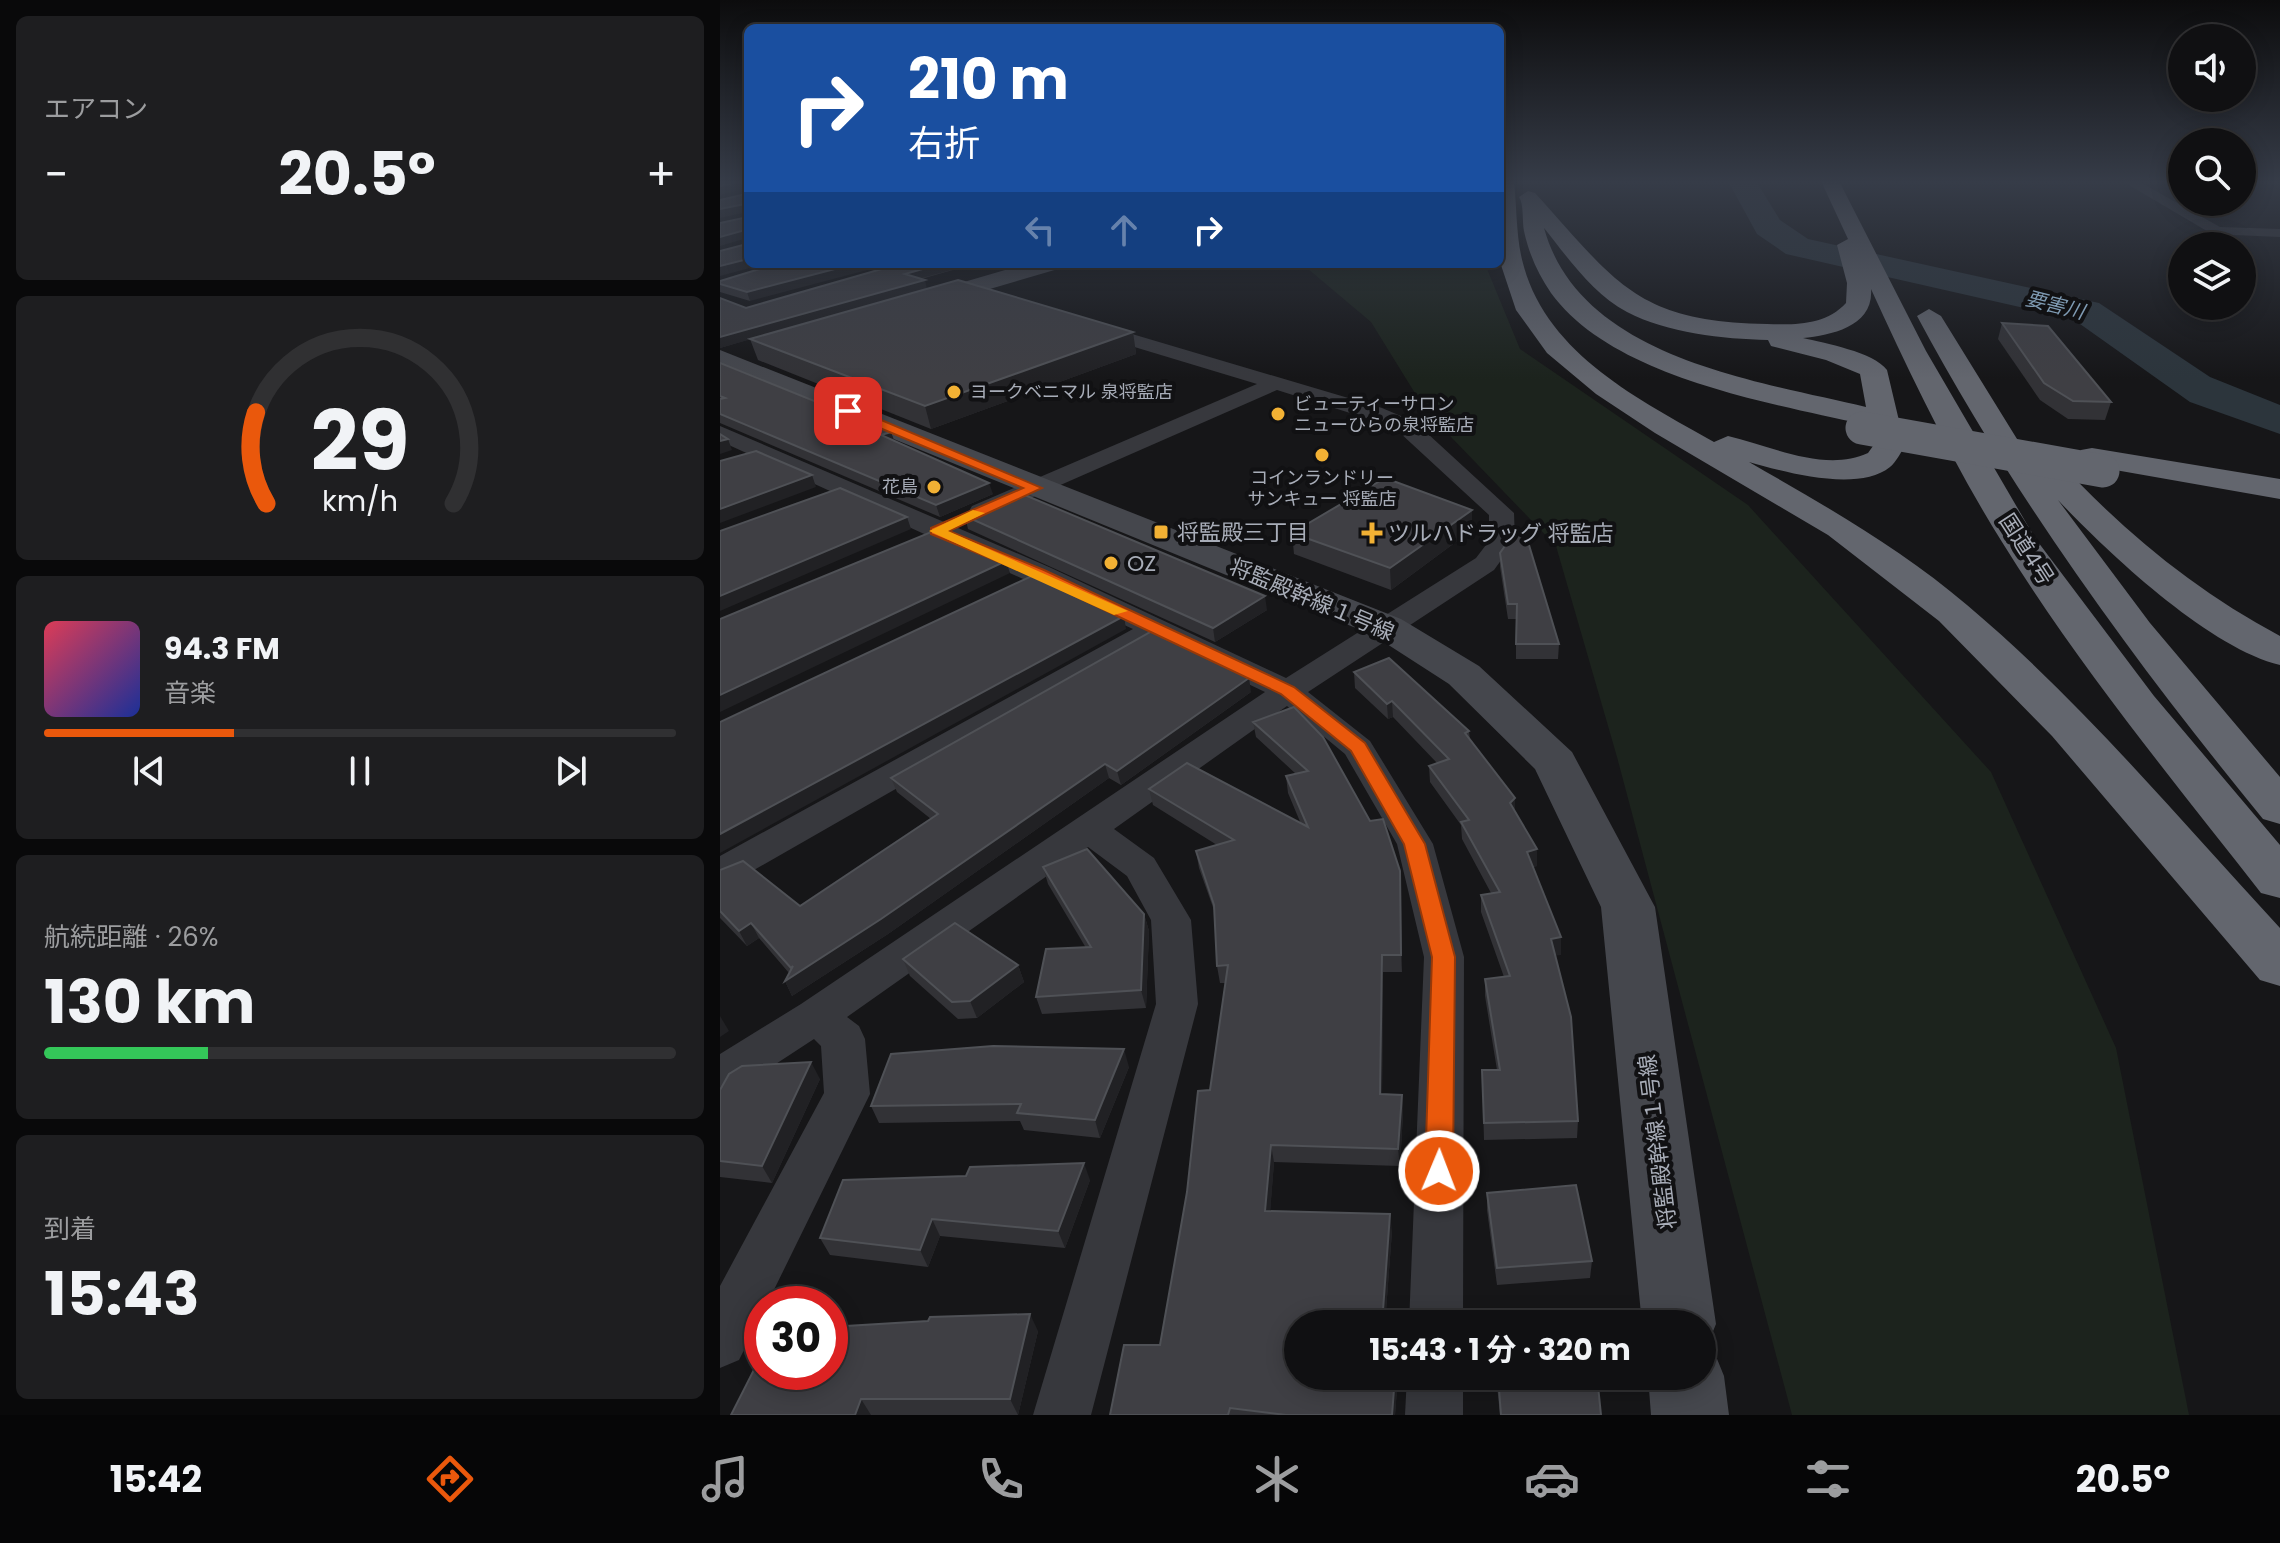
<!DOCTYPE html>
<html lang="ja">
<meta charset="utf-8">
<style>
body{margin:0;font-family:Poppins,"Noto Sans JP",sans-serif;background:#1e1e20;color:#f1f3f6;height:100vh;display:flex;flex-direction:column;font-size:30px;white-space:nowrap}
*{box-sizing:border-box;margin:0}
p{font-size:26px;color:#9c9d9f}
.icon{flex:none;width:44px;height:44px;fill:none;stroke:currentColor;stroke-width:2;stroke-linecap:round;stroke-linejoin:round}
.map{position:relative;flex:1;overflow:hidden}
.sheet{display:flex;flex-direction:column;gap:16px;padding:16px;background:#09090a;width:720px}
.sheet>*{flex:none}
.guide{position:absolute;left:24px;top:24px;width:760px;height:244px;border-radius:12px;box-shadow:0 4px 20px #0003,0 0 0 2px #303032;background:#1a4fa0;color:#fff;overflow:hidden}
.controls{position:absolute;left:1448px;top:24px;display:grid;gap:16px}
.controls a{display:grid;place-items:center;width:88px;height:88px;border-radius:50%;background:#101012;box-shadow:0 4px 20px #0003,0 0 0 2px #303032;font-size:40px}
.speed{position:absolute;left:24px;top:1286px;display:flex;gap:16px;font-size:40px;font-weight:700;text-align:center}
.speed>*{display:grid;place-content:center;width:104px;height:104px;border-radius:50%;background:#101012;box-shadow:0 4px 20px #0003,0 0 0 2px #303032;line-height:1}
.speed .limit{border:12px solid #d22;background:#fff;color:#111}
.pin{position:absolute;display:grid;place-items:center;width:68px;height:68px;color:#fff;margin:-34px;border-radius:16px;box-shadow:0 4px 12px #0006}
.me{position:absolute;width:88px;margin:-44px;rotate:1deg;stroke-linejoin:round;filter:drop-shadow(0 0 6px #0008)}
.turn{display:flex;align-items:center;gap:28px;height:168px;padding:0 32px;font-size:36px}
.turn .icon{width:104px;height:104px;stroke-width:2.5}
.turn b{display:block;font-size:56px;line-height:68px}
.lanes{display:flex;align-items:center;height:76px;padding:0 32px;background:#0003;justify-content:center;gap:40px;direction:ltr}
.lanes .off{opacity:.35}
.big{font-size:60px;font-weight:700;line-height:1.1}
.sheet .tile{flex:1;display:flex;flex-direction:column;justify-content:center;gap:12px;min-width:0;padding:0 28px;border-radius:12px;background:#1e1e20}
.sheet .dial{align-items:center;gap:0}
.dial svg{height:208px;overflow:visible;fill:none;stroke:#303032;stroke-width:7;stroke-linecap:round;text-anchor:middle}
.dial text{fill:#f1f3f6;stroke:none}
.song{display:flex;align-items:center;gap:24px}
.cover{width:96px;height:96px;border-radius:12px;background:linear-gradient(135deg,hsl(350 70% 55%),hsl(230 70% 35%))}
.played{height:8px;border-radius:4px;background:linear-gradient(90deg,#ea580c 30%,#303032 30%)}
.keys{display:flex;justify-content:space-around;direction:ltr}
.heat{display:flex;justify-content:space-between;align-items:center;font-size:44px;direction:ltr}
.charge{height:12px;border-radius:6px;background:linear-gradient(90deg,#34c759 26%,#303032 0)}
.trip{position:absolute;left:564px;top:1310px;width:432px;height:80px;border-radius:40px;background:#101012;box-shadow:0 4px 20px #0003,0 0 0 2px #303032;font-weight:700;line-height:80px;text-align:center}
.tab-bar{display:flex;height:128px;justify-content:space-around;align-items:center;background:#060607;color:#9c9d9f}
.tab-bar .icon{width:56px;height:56px}
.tab-bar .active{color:#ea580c}
.tab-bar b{font-size:36px;color:#f1f3f6}
main{display:flex;flex:1;min-height:0}
.map>svg:first-child{display:block}
.green{fill:#1c231d}
.lines{fill:none;stroke-linecap:round;stroke-linejoin:round}
.river{fill:#2c353c;fill-rule:evenodd}
.street{fill:#37383d;fill-rule:evenodd}
.secondary{fill:#45474d;fill-rule:evenodd}
.highway{fill:#63666e;fill-rule:evenodd}
.highway-bridge{stroke:#63666e;stroke-width:33}
.wall{fill:#323236}
.shaded-wall{fill:#212124}
.building{fill:#3f3f44;stroke:#4f5156;stroke-width:2}
.route{fill:#ea580c;stroke:#983908;stroke-width:2}
.slow{fill:#f59e0b}
.poi-dot{fill:#f2b134;stroke:#111113;stroke-width:3}
.labels{text-anchor:middle;stroke-width:8;stroke-linejoin:round;paint-order:stroke}
.far-poi-label{font-size:18px;fill:#a8adb8;stroke:#111113;text-anchor:start}
.far-water-label{font-size:20px;font-style:italic;fill:#7f9bb3;stroke:#111113}
.poi-label{font-size:22px;fill:#a8adb8;stroke:#111113;text-anchor:start}
.street-label{font-size:22px;fill:#a8adb8;stroke:#111113}
</style>
<main>
<section class="sheet">
<div class="tile"><p>エアコン</p>
<div class="heat"><a>−</a><b class="big">20.5°</b><a>+</a></div>
</div>
<div class="tile dial"><svg viewBox="0 0 100 80">
<path d="M14 69A42 42 0 1 1 86 69"/>
<path d="M14 69A42 42 0 0 1 10 34" stroke="#ea580c"/>
<text x="50" y="56" font-size="32" font-weight="700">29</text>
<text x="50" y="72" font-size="11">km/h</text>
</svg></div>
<div class="tile">
<div class="song"><i class="cover"></i><div><b>94.3 FM</b><p>音楽</p></div></div>
<div class="played"></div>
<div class="keys"><svg class="icon" aria-label="previous" viewBox="0 0 24 24"><path d="M18 5L8 12l10 7zM5 5v14"/></svg><svg class="icon" aria-label="pause" viewBox="0 0 24 24"><path d="M8 5v14M16 5v14"/></svg><svg class="icon" aria-label="next" viewBox="0 0 24 24"><path d="M6 5l10 7-10 7zM19 5v14"/></svg></div>
</div>
<div class="tile"><p>航続距離 · 26%</p><b class="big">130 km</b><div class="charge"></div></div>
<div class="tile"><p>到着</p><b class="big">15:43</b></div>
</section>
<div class="map">
<svg width="1560" height="1415" viewBox="0 0 1560 1415">
<rect width="100%" height="100%" fill="#161618"/>
<path class="green" d="M587 264H765L800 349 1028 505 1271 772 1396 1048 1469 1415H1072L897 757 836 546 706 411 651 322 588 269Z"/>
<g class="lines">
<path class="river" d="M1008 181H1036L1060 220 1088 239 1379 303 1490 377 1560 405V434L1470 402 1353 319 1066 254 1037 234Z"/>
<g class="street">
<path d="M1402 181H1418L1500 227 1560 229V237L1492 234Z"/>
<path d="M375 323 662 408 695 422 794 513 795 541 774 570 588 692 650 741 713 844 744 957 743 1324H689L704 957 677 844 625 754 567 706 394 829 434 858 471 920 478 1004 371 1415H313L436 1004 431 920 407 876 368 847 127 1017 139 1026 145 1039 150 1094 47 1304H42V1314L19 1360 0 1368V1286L104 1093 101 1046 94 1039 16 1090 0 1096V1054L81 1004 545 692 436 640 13 882 0 886V856L413 629 0 441V426L329 567 566 678 756 558 769 541V515L679 432 646 418 557 390 270 516H252L249 511 252 506 537 384 368 333 366 329Z"/>
<path d="M687 1376H743V1415H685Z"/>
</g>
<g class="secondary">
<path d="M306 264H341L338 269 205 308 197 310 185 303 189 298Z"/>
<path d="M0 350 681 619 759 666 852 752 935 907 996 1324 987 1346 993 1349 1004 1376 1009 1415H931L928 1376H982V1324H922L881 907 815 769 729 684 653 635 0 368Z"/>
</g>
<g class="highway">
<path d="M780 181H794C797 209 796 241 804 267 829 355 920 400 994 442L1008 436C1051 446 1105 473 1148 453L1153 446 1149 422 1142 424C1046 402 892 377 831 293 818 274 809 254 804 231 802 221 804 204 799 197L808 191 815 193C896 282 916 322 1047 324 1076 325 1106 325 1126 303L1127 283 1117 245 1128 239 1101 181H1119L1206 351 1315 538 1434 696 1560 845V898L1541 893C1452 779 1358 665 1282 542 1233 464 1189 372 1151 289 1154 326 1112 335 1083 338 1104 343 1154 352 1167 370L1185 446C1181 452 1176 462 1170 467 1138 493 1064 472 1029 462 1104 505 1180 548 1247 605 1361 701 1459 819 1560 928V986L1540 980 1332 736 1219 621 1108 535 935 433 876 394 827 353 796 310 781 265ZM824 228C848 258 873 294 907 312 947 333 1003 339 1048 340L1051 346 1106 360 1140 374 1146 407C1034 380 860 358 824 228Z"/>
<path d="M1209 309 1221 316 1310 460 1324 454 1335 457C1401 530 1474 590 1560 636V665C1489 648 1388 553 1338 500L1430 623 1560 777V824L1543 819C1413 660 1294 497 1197 316Z"/>
<path d="M1372 448 1560 479V499L1361 464 1356 457 1361 450Z"/>
</g>
<path class="highway-bridge" d="M1142 428 1383 471"/>
</g>
<g class="wall">
<path d="M56 264 30 301 0 292V281Z"/>
<path d="M179 264H254L201 279 207 289 413 332 416 354 211 429 38 360 30 339 0 348V298L26 308Z"/>
<path d="M1282 323 1391 402 1385 420 1348 419 1320 400 1278 339Z"/>
<path d="M0 363 171 432 174 441 273 494 220 517 0 423Z"/>
<path d="M752 510V530L671 590 574 554 572 533Z"/>
<path d="M245 516 547 610 495 642 248 529Z"/>
<path d="M780 553 839 644 838 659H796V619H788L780 567Z"/>
<path d="M634 672 749 731 750 740 817 849V866L813 867 841 955H835L858 1121 857 1138 764 1140 762 1070H777L765 996V979L784 977 761 912V895L771 893 742 839 741 825 710 782 709 766 717 763 673 717 668 719 635 688Z"/>
<path d="M531 692 401 785 389 778 168 934 72 996 65 981 69 973 39 938 27 946 0 918V870L80 906 211 819 177 792 171 778Z"/>
<path d="M533 722 650 821 680 871 682 972H663L662 1094 682 1095 683 1113 680 1166 554 1162 550 1211 672 1231 665 1324H578L678 1376 675 1415H390L440 1345 490 1090 505 983H500L497 966 495 913 479 868 476 851 497 845 433 805 429 789 581 824 568 793 566 776 576 774 536 737Z"/>
<path d="M323 867 424 914 429 931 426 1008 322 1014 316 997 366 948 328 884Z"/>
<path d="M183 959 298 965 304 982 257 1018 238 1019 190 976Z"/>
<path d="M409 1067 380 1138 304 1130 300 1121 159 1123 151 1106Z"/>
<path d="M100 1079 52 1183 0 1177V1090Z"/>
<path d="M370 1180 345 1248 220 1236 208 1267 110 1255 100 1238Z"/>
<path d="M767 1193 872 1261 870 1278 777 1285 767 1210Z"/>
<path d="M318 1331 298 1415H11Z"/>
<path d="M776 1376H877L881 1415H780Z"/>
</g>
<g class="shaded-wall">
<path d="M25 181 27 188 0 195V186Z"/>
<path d="M25 204 27 212 0 218V209Z"/>
<path d="M25 230 27 238 0 246V237Z"/>
<path d="M28 259V264H45L0 276V266Z"/>
<path d="M134 264H170L30 301 27 292Z"/>
<path d="M220 264H254L187 282 185 274Z"/>
<path d="M205 280 207 289 0 348V337Z"/>
<path d="M413 332 416 354 211 429 205 406Z"/>
<path d="M171 432 175 443 161 435Z"/>
<path d="M8 439 12 450 0 454V441Z"/>
<path d="M92 475 96 487 0 523V509Z"/>
<path d="M269 483 273 494 220 517 216 505Z"/>
<path d="M752 510V530L671 590 670 568Z"/>
<path d="M187 517 191 529 0 611V596Z"/>
<path d="M286 561 290 573 0 712V695Z"/>
<path d="M545 596 547 610 495 642 493 628Z"/>
<path d="M404 616 406 629 0 853V834Z"/>
<path d="M529 678 531 692 401 785 397 771Z"/>
<path d="M672 701 673 717 668 719 667 704Z"/>
<path d="M385 764 389 778 168 934 72 996 65 981 74 975 71 968Z"/>
<path d="M795 798V815L790 803Z"/>
<path d="M817 849V866L807 868V852Z"/>
<path d="M680 871 681 888 682 972 681 955Z"/>
<path d="M424 914 429 931 426 1008 421 990Z"/>
<path d="M31 923 39 938 27 946 19 931Z"/>
<path d="M841 937V955L831 956V939Z"/>
<path d="M662 955 663 972 662 1111 660 1094Z"/>
<path d="M298 965 304 982 257 1018 250 1001Z"/>
<path d="M0 1016 9 1031 0 1037Z"/>
<path d="M404 1049 409 1067 380 1138 375 1120Z"/>
<path d="M91 1062 100 1079 52 1183 42 1166Z"/>
<path d="M682 1095 683 1113 680 1166 678 1149Z"/>
<path d="M551 1145 554 1162 549 1228 545 1211Z"/>
<path d="M364 1163 370 1180 345 1248 338 1231Z"/>
<path d="M670 1214 672 1231 665 1324H662Z"/>
<path d="M212 1219 220 1236 208 1267 200 1250Z"/>
<path d="M310 1314 318 1331 298 1415 290 1399Z"/>
<path d="M675 1376H678L675 1415H672Z"/>
<path d="M141 1399 151 1415H135Z"/>
</g>
<g class="building">
<path d="M0 181H23L0 186Z"/>
<path d="M28 186V207L25 204 0 209V200L26 194Z"/>
<path d="M28 211V233L25 230 0 237V223L28 217Z"/>
<path d="M28 235V259L0 266V251L27 244Z"/>
<path d="M56 264H134L27 292 0 284V281Z"/>
<path d="M179 264H220L185 274 205 280 0 337V298L26 308Z"/>
<path d="M238 280 413 332 205 406 30 339Z"/>
<path d="M1282 323 1328 326 1391 402 1353 401 1324 383Z"/>
<path d="M0 363 171 432 161 435 269 483 216 505 0 414V399L5 398 0 396Z"/>
<path d="M0 434 8 439 0 441Z"/>
<path d="M36 451 92 475 0 509V461Z"/>
<path d="M665 478 752 510 670 568 572 533Z"/>
<path d="M120 488 187 517 0 596V531Z"/>
<path d="M300 493 545 596 493 628 245 516Z"/>
<path d="M797 529 799 533 805 532 839 644H796L797 604H788L780 553Z"/>
<path d="M216 530 286 561 0 695V619Z"/>
<path d="M316 574 404 616 0 834V722Z"/>
<path d="M434 630 529 678 397 771 385 764 161 919 65 981 73 966 71 968 31 923 19 931 0 911V870L23 861 80 906 218 814 171 778Z"/>
<path d="M669 658 749 731 745 733 795 798 790 803 817 849 807 852 841 937 831 939 851 1017 858 1121 764 1123 762 1070H780L765 979 790 976 761 895 780 892 741 822 749 820 709 766 729 759 672 701 667 704 634 672Z"/>
<path d="M574 707 603 737 650 821 663 819 680 871 681 955H662L660 1094 682 1095 678 1149 551 1145 545 1211 670 1214 662 1324H578V1376H675L672 1415H566L510 1408 508 1415H390L404 1345H440L467 1192 478 1091 490 1090 508 965 497 966 494 905 476 851 514 840 429 789 467 763 588 827 566 776 588 771 533 722Z"/>
<path d="M367 849 424 914 421 990 316 997 326 949 371 947 323 867Z"/>
<path d="M235 923 298 965 250 1001 232 1002 183 959Z"/>
<path d="M273 1046 404 1049 375 1120 297 1113 301 1104 151 1106 171 1054Z"/>
<path d="M91 1062 42 1166 0 1161V1090L9 1074 22 1066Z"/>
<path d="M364 1163 338 1231 212 1219 200 1250 100 1238 123 1180 246 1176 250 1167Z"/>
<path d="M856 1185 872 1261 777 1268 767 1193Z"/>
<path d="M310 1314 290 1399H141L135 1415H11L42 1354V1372H110V1327L208 1321 210 1317Z"/>
<path d="M778 1376H877L881 1415H781Z"/>
</g>
<linearGradient id="sky" x2="0" y2="1"><stop stop-color="#0c0c0d"/><stop offset="0.48" stop-color="#363c48"/><stop offset="1" stop-color="#363c48" stop-opacity="0"/></linearGradient>
<rect width="1560" height="379" fill="url(#sky)"/>
<path class="route" d="M124 408H133L322 488 229 531 324 570 574 687 645 743 705 844 735 957 733 1171 729 1180 719 1183 709 1180 705 1171 712 957 684 844 631 751 561 694 313 576 211 534V528L303 488 124 413Z"/>
<path class="slow" d="M253 510 265 513 228 531 408 611 394 615 209 531Z"/>
<g class="poi-dot">
<circle cx="234" cy="392" r="8"/>
<circle cx="558" cy="414" r="8"/>
<circle cx="602" cy="455" r="8"/>
<circle cx="214" cy="487" r="8"/>
<rect x="433" y="524" width="16" height="16" rx="4"/>
<path d="M648 521h8v8h8v8h-8v8h-8v-8h-8v-8h8z"/>
<circle cx="391" cy="563" r="8"/>
</g>
<g class="labels">
<g class="far-poi-label">
<text x="250" y="398">ヨークベニマル 泉将監店</text>
<text x="574" y="410">ビューティーサロン<tspan x="574" dy="21">ニューひらの泉将監店</tspan></text>
<text x="602" y="484" text-anchor="middle">コインランドリー<tspan x="602" dy="21">サンキュー 将監店</tspan></text>
<text x="198" y="493" text-anchor="end">花島</text>
</g>
<g class="far-water-label">
<text transform="translate(1335 305) rotate(14)" y="7">要害川</text>
</g>
<g class="poi-label">
<text x="457" y="540">将監殿三丁目</text>
<text x="668" y="541">ツルハドラッグ 将監店</text>
<text x="407" y="571">OZ</text>
</g>
<g class="street-label">
<text transform="translate(1307 549) rotate(57)" y="8">国道4号</text>
<text transform="translate(592 599) rotate(23)" y="8">将監殿幹線１号線</text>
<text transform="translate(937 1142) rotate(-97)" y="8">将監殿幹線１号線</text>
</g>
</g>
</svg>
<div class="controls">
<a><svg class="icon" aria-label="sound" viewBox="0 0 24 24"><path d="M4 9h4l5-4v14l-5-4H4zM17 9q2 3 0 6"/></svg></a>
<a><svg class="icon" aria-label="search" viewBox="0 0 24 24"><circle cx="10" cy="10" r="6"/><path d="M15 15l6 6"/></svg></a>
<a><svg class="icon" aria-label="layers" viewBox="0 0 24 24"><path d="M12 4l9 5-9 5-9-5zM3 14l9 5 9-5"/></svg></a>
</div>
<div class="speed"><div class="limit">30</div></div>
<div class="pin" style="left:128px;top:411px;background:#d93025"><svg class="icon" aria-label="arrive" viewBox="0 0 24 24"><path d="M6 21V4h12l-3 4 3 4H6"/></svg></div>
<svg class="me" style="left:719px;top:1171px" viewBox="-20 -20 40 40"><circle r="17" fill="#ea580c" stroke="#fff" stroke-width="3"/><path d="M0-11L8 9 0 5-8 9z" fill="#fff"/></svg>
<div class="trip">15:43 · 1 分 · 320 m</div>
<div class="guide">
<div class="turn"><svg class="icon" aria-label="right" viewBox="0 0 24 24"><path d="M7 20v-9h11M14 6l5 5-5 5"/></svg><div><b>210 m</b>右折</div></div>
<div class="lanes"><svg class="icon off" aria-label="left" viewBox="0 0 24 24"><path d="M17 20v-9H6M10 6l-5 5 5 5"/></svg><svg class="icon off" aria-label="ahead" viewBox="0 0 24 24"><path d="M12 20V5M6 11l6-6 6 6"/></svg><svg class="icon" aria-label="right" viewBox="0 0 24 24"><path d="M7 20v-9h11M14 6l5 5-5 5"/></svg></div>
</div>
</div>
</main>
<nav class="tab-bar">
<b>15:42</b>
<svg class="icon active" aria-label="directions" viewBox="0 0 24 24"><path d="M12 3l9 9-9 9-9-9zM9 14v-3h6M13 9l2 2-2 2"/></svg>
<svg class="icon" aria-label="music" viewBox="0 0 24 24"><path d="M9 18V5l10-2v13"/><circle cx="6" cy="18" r="3"/><circle cx="16" cy="16" r="3"/></svg>
<svg class="icon" aria-label="phone" viewBox="0 0 24 24"><path d="M5 4h4l2 5-3 2q2 4 5 5l2-3 5 2v4C11 20 4 13 5 4z"/></svg>
<svg class="icon" aria-label="climate" viewBox="0 0 24 24"><path d="M12 3v18M4 7l16 10M4 17L20 7"/></svg>
<svg class="icon" aria-label="car" viewBox="0 0 24 24"><path d="M5 17H2v-5l4-1 3-4h7l3 4 3 1v5h-3M9 17h6M6 11h13"/><circle cx="7" cy="17" r="2"/><circle cx="17" cy="17" r="2"/></svg>
<svg class="icon" aria-label="filters" viewBox="0 0 24 24"><path d="M4 7h16M4 17h16"/><circle cx="9" cy="7" r="2"/><circle cx="15" cy="17" r="2"/></svg>
<b>20.5°</b>
</nav>
